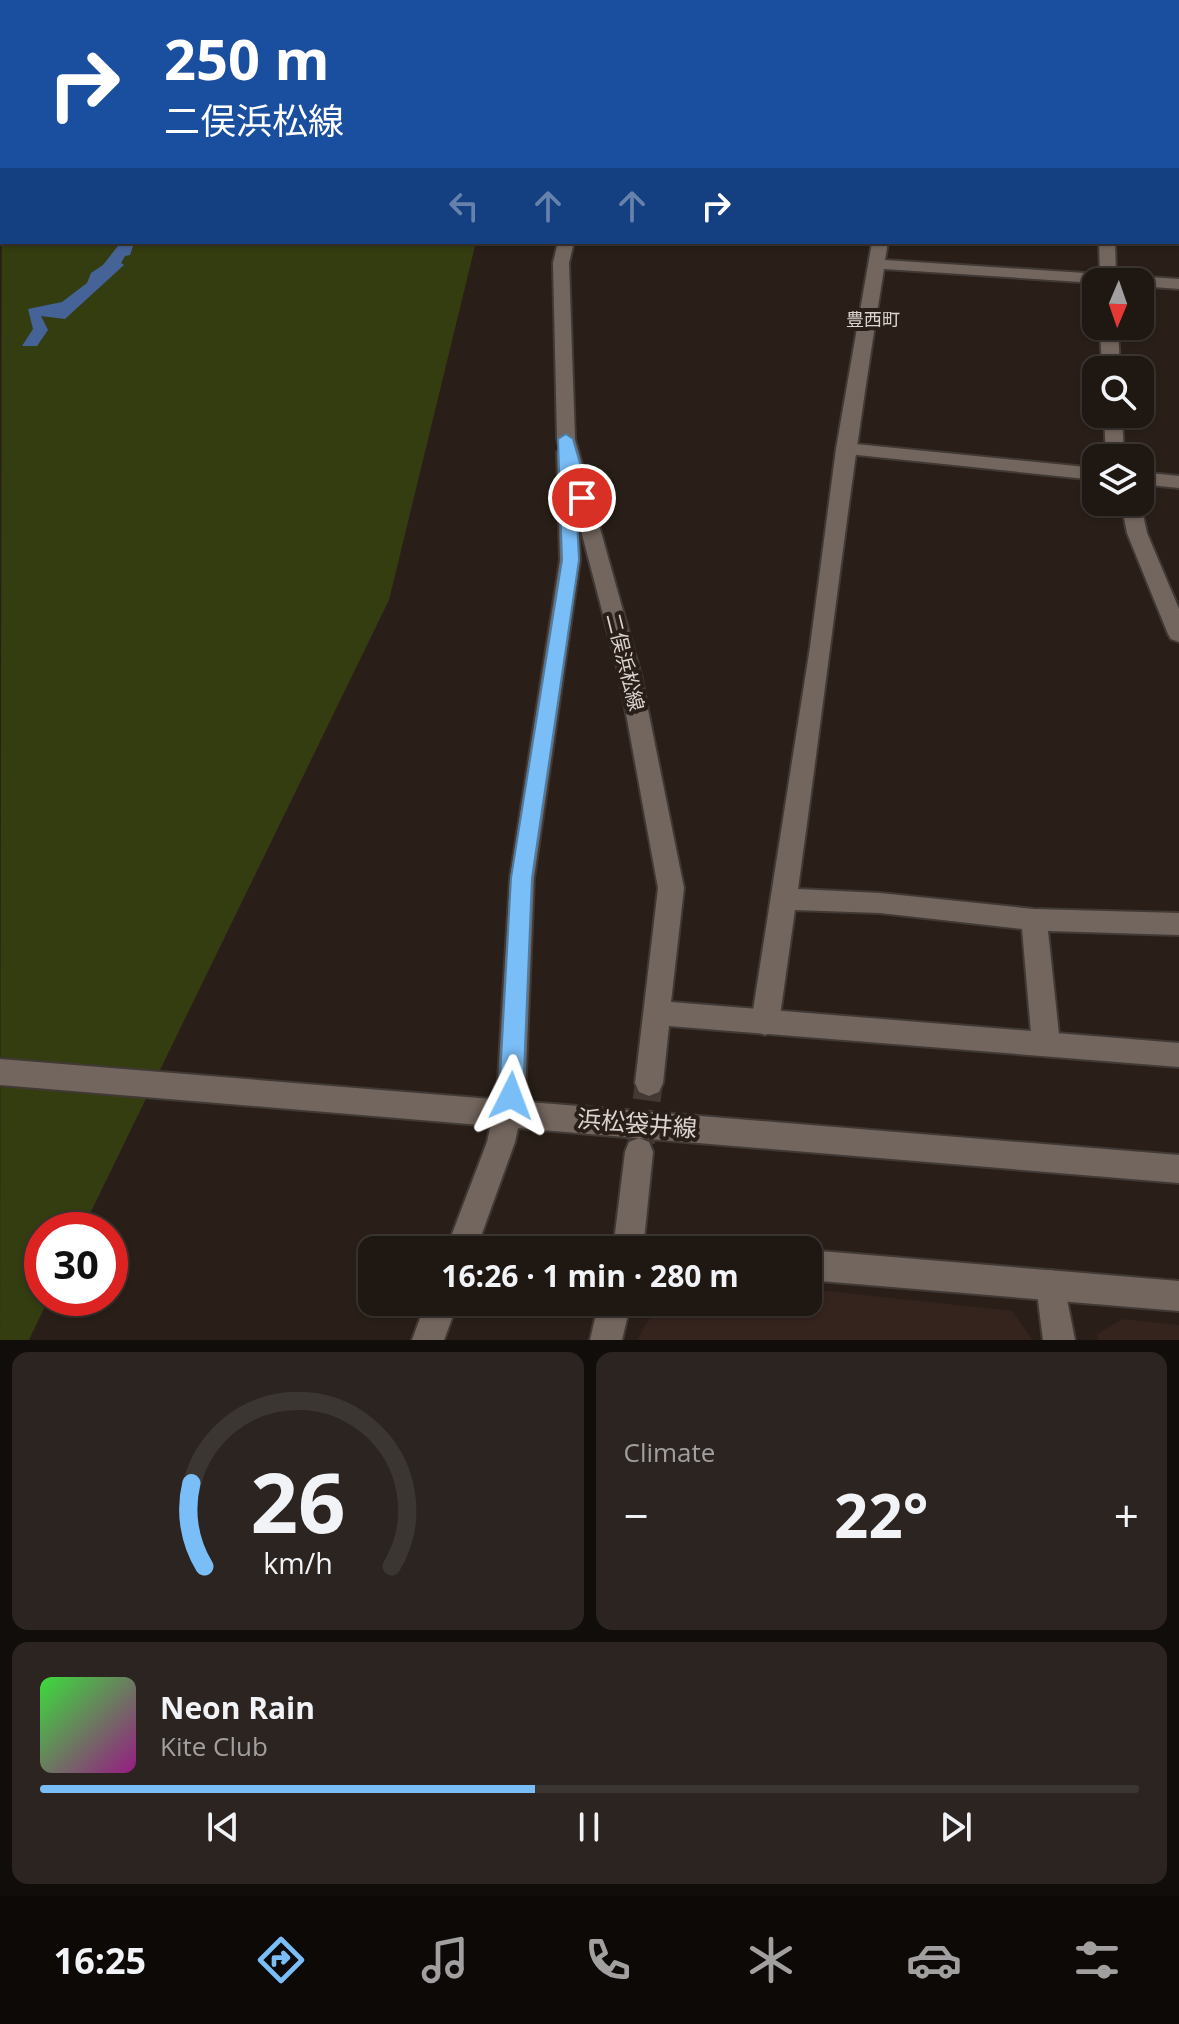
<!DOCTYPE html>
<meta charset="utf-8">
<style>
body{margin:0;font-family:"Open Sans","Noto Sans JP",sans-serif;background:#2c2420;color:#f1f3f6;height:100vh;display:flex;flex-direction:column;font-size:30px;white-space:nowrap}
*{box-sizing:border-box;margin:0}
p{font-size:26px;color:#a19f9f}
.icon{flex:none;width:44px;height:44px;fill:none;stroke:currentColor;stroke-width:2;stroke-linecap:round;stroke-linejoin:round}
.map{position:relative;height:1340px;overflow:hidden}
.sheet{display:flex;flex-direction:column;gap:12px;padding:12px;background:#110d0a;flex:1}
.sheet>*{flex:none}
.guide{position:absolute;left:0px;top:0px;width:1180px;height:244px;box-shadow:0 2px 6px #0004,0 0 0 2px #3c3632;background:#1a4fa0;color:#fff;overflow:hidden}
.needle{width:52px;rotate:182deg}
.tools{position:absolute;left:1082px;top:268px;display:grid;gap:16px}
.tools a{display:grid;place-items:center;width:72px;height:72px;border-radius:16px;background:#1f1712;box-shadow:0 2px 6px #0004,0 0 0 2px #3c3632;font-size:40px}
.speed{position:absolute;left:24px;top:1212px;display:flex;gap:16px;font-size:40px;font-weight:700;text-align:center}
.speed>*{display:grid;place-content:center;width:104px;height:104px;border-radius:50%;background:#1f1712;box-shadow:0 2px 6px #0004,0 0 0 2px #3c3632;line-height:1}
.speed .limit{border:12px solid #d22;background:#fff;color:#111}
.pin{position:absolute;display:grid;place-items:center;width:68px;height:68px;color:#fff;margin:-34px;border:4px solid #fff;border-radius:50%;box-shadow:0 2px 8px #0007}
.me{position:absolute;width:88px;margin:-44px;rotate:3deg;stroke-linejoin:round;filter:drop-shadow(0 0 6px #0008)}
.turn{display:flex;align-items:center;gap:28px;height:168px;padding:0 32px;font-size:36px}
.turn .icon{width:104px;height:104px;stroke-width:2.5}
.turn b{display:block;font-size:56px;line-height:68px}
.lanes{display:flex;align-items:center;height:76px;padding:0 32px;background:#0003;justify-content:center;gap:40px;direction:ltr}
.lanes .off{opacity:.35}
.big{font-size:60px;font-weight:700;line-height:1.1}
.sheet .widget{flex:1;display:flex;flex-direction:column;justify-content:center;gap:12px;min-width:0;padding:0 28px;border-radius:16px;background:#2c2420}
.sheet .dial{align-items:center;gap:0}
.dial svg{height:208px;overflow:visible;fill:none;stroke:#3c3632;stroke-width:7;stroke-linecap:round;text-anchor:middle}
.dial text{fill:#f1f3f6;stroke:none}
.song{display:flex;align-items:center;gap:24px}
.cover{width:96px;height:96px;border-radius:12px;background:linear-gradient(135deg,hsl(120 70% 55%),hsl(310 70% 35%))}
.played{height:8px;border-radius:4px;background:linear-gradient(90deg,#7abef8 45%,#3c3632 45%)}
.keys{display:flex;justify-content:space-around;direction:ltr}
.heat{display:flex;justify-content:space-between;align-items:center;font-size:44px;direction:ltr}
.sheet .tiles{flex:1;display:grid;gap:12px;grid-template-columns:1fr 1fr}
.widget:last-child{grid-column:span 2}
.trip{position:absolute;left:358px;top:1236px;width:464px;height:80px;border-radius:16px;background:#1f1712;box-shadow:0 2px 6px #0004,0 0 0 2px #3c3632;font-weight:700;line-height:80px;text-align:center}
.menu{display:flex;height:128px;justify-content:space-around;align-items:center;background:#0c0907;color:#a19f9f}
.menu .icon{width:56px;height:56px}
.menu .on{color:#7abef8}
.menu b{font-size:36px;color:#f1f3f6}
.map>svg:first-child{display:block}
.industrial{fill:#35231e}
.green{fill:#333d10}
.water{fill:#466397}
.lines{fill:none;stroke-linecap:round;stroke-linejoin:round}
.secondary-tunnel{stroke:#443a33;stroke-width:28;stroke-dasharray:28 14;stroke-linecap:butt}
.minor-casing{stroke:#413935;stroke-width:4}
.tertiary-casing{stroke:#413935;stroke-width:4}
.secondary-casing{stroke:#413935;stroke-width:4}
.minor{fill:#73665e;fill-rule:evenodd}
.tertiary{fill:#73665e;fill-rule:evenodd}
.secondary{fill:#73665e;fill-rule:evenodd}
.route{fill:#7abef8;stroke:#4f7ca1;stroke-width:2}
.labels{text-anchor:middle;stroke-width:8;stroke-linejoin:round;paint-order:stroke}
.far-neighbourhood-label{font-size:18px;fill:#dad3cf;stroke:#291f18}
.street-label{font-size:20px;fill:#dad3cf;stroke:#291f18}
.near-street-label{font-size:24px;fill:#dad3cf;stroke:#291f18}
</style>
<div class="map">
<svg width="1179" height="1340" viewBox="0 0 1179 1340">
<rect width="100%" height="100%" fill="#291f18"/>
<g class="industrial">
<path d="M808 1289 1012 1311 1033 1340H637L659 1302H808Z"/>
<path d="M1123 1319 1179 1325V1340H1098L1097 1334Z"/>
</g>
<g class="green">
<path d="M0 0H543L2 2 0 40Z"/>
<path d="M2 86V242H476L389 600 82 1230H42V1298H49L29 1340H0Z"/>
</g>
<path class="water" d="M121 242H145L133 246 130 255 125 256 121 263 124 265 65 319 41 316 48 330 37 346H22L33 329 28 309 62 302 87 283 91 273 103 265Z"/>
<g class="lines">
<path class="secondary-tunnel" d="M641 1142 649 1083"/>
<g class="minor-casing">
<g id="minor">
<rect x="913" y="0" width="12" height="2"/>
<path d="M987 0H1019L1020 2H988Z"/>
<rect x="1091" y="0" width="12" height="2"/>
<rect x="1178" y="10" width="1" height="8"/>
<rect x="1178" y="123" width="1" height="8"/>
<path d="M872 242H888L885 260 1100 274 1099 242H1115L1116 275 1179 279V289L1140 286V282L1096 283 884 269C850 475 827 682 798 889L880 893 1034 909 1179 913V935L1048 931 1060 1044 1056 1053 1046 1056 1036 1053 1032 1044 1022 929 880 913 795 910 779 1023 775 1031 765 1035 755 1031 751 1023 810 647 836 449Z"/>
<path d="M1100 326H1118L1120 370H1102Z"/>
<path d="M1104 414H1122L1124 458H1106Z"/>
<path d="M566 446 575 452 580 560 534 878 525 1096 515 1142 476 1250H446L487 1142 497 1096 510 878 560 560 557 452Z"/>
<path d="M1140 501 1147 533 1179 609V642L1171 639 1168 634 1127 533 1121 502Z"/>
<path d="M1051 1270 1062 1274 1075 1340H1043L1036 1285 1040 1274Z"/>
<path d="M426 1302H458L444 1340H412Z"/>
</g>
</g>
<g class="tertiary-casing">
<g id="tertiary">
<path d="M845 443 1096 468V480L838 453 836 449 838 445Z"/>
<path d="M1140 472 1179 476V488L1140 484Z"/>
</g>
</g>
<g class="secondary-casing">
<g id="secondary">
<path d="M558 242H574L569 263 575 439 641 675 684 888 671 1002 1179 1043V1067L669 1026 663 1083 659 1092 649 1096 639 1092 635 1083 658 888 619 675 557 439 553 263Z"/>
<path d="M0 1059 1179 1155V1183L0 1085Z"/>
<path d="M639 1138 649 1142 653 1152 643 1250H613L625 1152 629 1142Z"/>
<path d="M807 1250H808L1179 1281V1311L808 1280Z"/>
<path d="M599 1302H631L622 1340H590Z"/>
</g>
</g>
<use href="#minor" class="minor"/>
<use href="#tertiary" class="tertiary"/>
<use href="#secondary" class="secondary"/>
</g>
<path class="route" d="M566 434 573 439 590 498 587 502H576L579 560 532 878 523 1096 519 1104 511 1107 503 1104 499 1096 511 878 562 560 558 439Z"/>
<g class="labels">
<g class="far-neighbourhood-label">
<text x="873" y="326">豊西町</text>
</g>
<g class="street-label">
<text transform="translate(625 662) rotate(76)" y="7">二俣浜松線</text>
</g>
<g class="near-street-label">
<text transform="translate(637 1124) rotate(5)" y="8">浜松袋井線</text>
</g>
</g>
</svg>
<div class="tools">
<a><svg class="needle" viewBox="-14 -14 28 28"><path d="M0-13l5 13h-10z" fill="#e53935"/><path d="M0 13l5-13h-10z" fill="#a19f9f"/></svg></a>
<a><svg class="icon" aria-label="search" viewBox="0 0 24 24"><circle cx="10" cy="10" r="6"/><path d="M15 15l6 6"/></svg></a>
<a><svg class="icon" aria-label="layers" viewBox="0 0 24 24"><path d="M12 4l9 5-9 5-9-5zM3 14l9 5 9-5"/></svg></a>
</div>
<div class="speed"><div class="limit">30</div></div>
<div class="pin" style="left:582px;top:498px;background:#d93025"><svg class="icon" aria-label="arrive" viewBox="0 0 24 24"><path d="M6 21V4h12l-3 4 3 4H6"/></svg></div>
<svg class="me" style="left:511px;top:1096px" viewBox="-20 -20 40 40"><path d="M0-17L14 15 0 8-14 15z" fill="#7abef8" stroke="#fff" stroke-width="4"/></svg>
<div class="trip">16:26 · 1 min · 280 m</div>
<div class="guide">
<div class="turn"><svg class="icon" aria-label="right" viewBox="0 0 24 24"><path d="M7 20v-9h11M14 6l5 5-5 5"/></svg><div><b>250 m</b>二俣浜松線</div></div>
<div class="lanes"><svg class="icon off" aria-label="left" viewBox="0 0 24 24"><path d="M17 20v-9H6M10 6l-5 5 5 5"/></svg><svg class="icon off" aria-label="ahead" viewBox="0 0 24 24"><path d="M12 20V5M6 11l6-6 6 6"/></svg><svg class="icon off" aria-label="ahead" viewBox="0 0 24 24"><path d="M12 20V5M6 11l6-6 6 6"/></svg><svg class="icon" aria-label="right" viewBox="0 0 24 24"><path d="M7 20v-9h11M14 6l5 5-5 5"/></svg></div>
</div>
</div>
<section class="sheet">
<div class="tiles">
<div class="widget dial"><svg viewBox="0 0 100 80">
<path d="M14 69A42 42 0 1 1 86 69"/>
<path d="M14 69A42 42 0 0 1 9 37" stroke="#7abef8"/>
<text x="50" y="56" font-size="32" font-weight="700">26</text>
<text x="50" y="72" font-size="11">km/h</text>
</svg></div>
<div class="widget"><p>Climate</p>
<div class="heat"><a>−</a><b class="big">22°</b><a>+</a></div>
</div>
<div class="widget">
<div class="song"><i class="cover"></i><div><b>Neon Rain</b><p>Kite Club</p></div></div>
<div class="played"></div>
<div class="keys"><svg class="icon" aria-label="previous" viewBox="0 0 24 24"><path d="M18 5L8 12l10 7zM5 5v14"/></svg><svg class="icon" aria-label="pause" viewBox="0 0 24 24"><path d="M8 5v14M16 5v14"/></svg><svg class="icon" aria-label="next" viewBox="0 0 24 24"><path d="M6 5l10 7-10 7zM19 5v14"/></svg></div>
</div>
</div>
</section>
<nav class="menu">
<b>16:25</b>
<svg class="icon on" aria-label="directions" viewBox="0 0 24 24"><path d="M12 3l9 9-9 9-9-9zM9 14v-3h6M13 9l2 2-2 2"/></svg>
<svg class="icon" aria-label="music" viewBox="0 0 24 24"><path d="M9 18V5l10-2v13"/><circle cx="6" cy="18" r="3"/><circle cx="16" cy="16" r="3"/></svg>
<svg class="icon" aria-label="phone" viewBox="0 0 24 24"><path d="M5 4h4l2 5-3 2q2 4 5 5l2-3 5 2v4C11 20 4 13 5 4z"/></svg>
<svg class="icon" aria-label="climate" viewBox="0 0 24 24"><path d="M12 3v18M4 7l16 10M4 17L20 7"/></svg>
<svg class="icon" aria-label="car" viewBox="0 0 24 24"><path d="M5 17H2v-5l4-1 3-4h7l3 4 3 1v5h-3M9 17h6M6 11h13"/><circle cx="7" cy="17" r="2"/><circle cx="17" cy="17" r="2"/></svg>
<svg class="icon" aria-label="filters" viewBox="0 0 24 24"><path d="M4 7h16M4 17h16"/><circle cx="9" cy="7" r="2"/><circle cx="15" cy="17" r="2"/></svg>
</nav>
